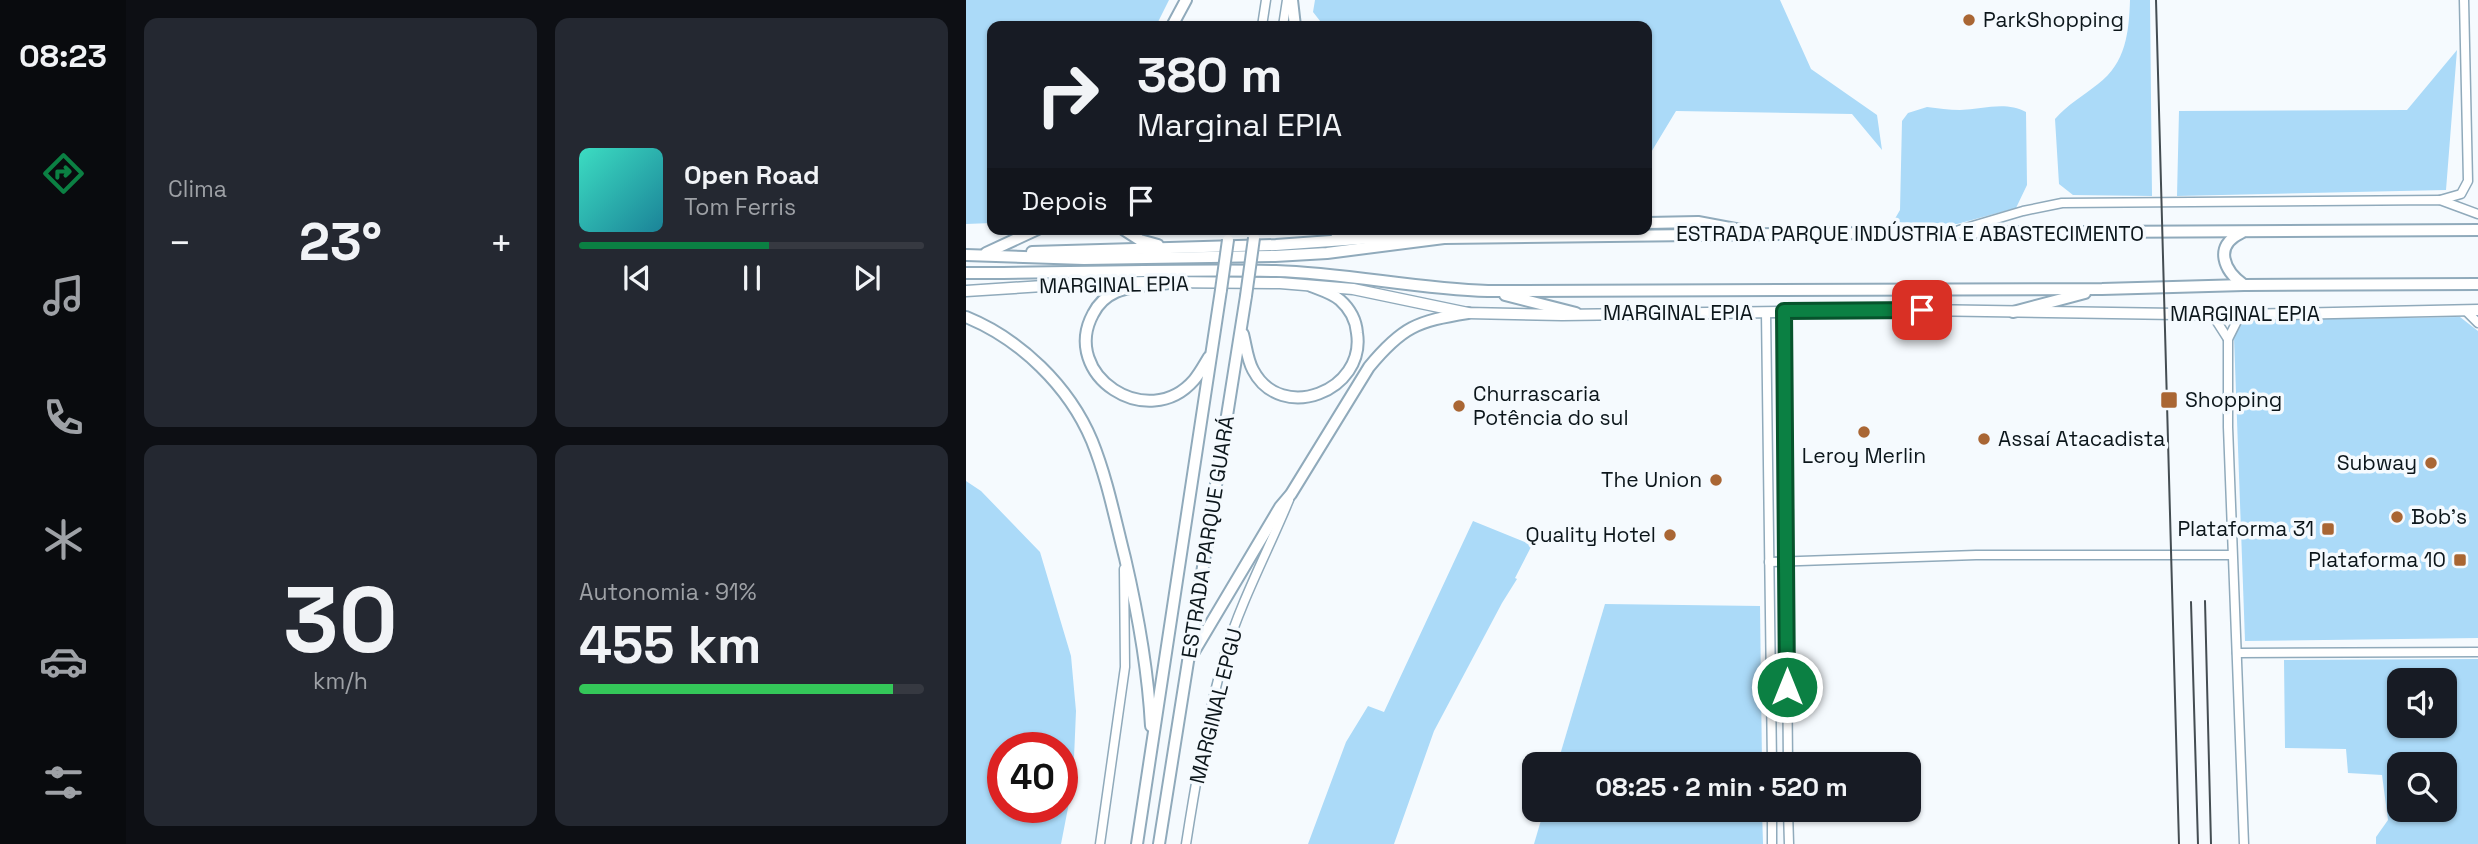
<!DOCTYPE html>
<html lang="pt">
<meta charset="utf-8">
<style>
body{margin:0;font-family:"Space Grotesk",sans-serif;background:#242831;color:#f1f3f6;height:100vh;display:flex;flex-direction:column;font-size:26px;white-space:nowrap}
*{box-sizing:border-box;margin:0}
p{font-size:23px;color:#9ea1a6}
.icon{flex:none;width:38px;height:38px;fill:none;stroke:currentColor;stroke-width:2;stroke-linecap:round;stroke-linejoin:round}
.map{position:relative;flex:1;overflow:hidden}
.details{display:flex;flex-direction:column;gap:18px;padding:18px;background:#0d0f14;width:840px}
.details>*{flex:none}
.banner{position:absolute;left:21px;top:21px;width:665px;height:214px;border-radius:14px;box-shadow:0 2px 5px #0004;background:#171b24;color:#f1f3f6;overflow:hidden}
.tools{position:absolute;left:1421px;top:668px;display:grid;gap:14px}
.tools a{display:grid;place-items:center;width:70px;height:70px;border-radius:14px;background:#171b24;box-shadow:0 2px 5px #0004;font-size:35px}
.speed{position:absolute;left:21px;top:732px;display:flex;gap:14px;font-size:35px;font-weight:700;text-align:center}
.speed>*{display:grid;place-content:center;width:91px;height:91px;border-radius:50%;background:#171b24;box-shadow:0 2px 5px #0004;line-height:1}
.speed .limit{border:10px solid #d22;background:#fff;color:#111}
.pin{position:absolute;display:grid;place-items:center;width:60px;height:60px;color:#fff;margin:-30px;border-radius:14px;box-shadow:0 4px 10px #0006}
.me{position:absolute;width:77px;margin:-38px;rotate:0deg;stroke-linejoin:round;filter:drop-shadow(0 0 5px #0008)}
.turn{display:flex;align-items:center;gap:24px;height:147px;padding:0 35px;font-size:32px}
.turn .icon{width:91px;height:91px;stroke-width:2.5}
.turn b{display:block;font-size:49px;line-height:60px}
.then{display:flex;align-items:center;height:66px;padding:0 35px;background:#0003;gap:14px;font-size:26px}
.big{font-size:52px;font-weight:700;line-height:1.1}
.details .card{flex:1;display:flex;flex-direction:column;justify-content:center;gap:10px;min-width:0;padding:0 24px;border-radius:14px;background:#242831}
.details .dial{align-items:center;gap:0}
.dial b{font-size:91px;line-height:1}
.song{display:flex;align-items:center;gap:21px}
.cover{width:84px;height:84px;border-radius:10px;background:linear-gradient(135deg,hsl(170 70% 55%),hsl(190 70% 35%))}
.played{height:7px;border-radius:4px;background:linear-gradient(90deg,#0b8043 55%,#363941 55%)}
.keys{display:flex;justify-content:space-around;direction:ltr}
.heat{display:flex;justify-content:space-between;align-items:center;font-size:38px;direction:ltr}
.charge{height:10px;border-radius:5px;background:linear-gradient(90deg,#34c759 91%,#363941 0)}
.details .tiles{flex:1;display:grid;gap:18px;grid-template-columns:repeat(2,1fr)}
.trip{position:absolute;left:556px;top:752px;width:399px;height:70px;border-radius:14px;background:#171b24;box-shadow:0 2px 5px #0004;font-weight:700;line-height:70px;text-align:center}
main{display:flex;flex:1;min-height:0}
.tab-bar{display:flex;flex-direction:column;width:126px;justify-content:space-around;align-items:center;background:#090b0e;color:#9ea1a6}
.tab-bar .icon{width:49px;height:49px}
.tab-bar .on{color:#0b8043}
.tab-bar b{font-size:32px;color:#f1f3f6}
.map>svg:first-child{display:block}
.green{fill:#abdaf8;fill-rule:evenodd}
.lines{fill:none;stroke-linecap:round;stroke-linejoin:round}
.secondary-casing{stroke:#90aabb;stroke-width:11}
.primary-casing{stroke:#90aabb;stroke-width:13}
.highway-casing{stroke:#90aabb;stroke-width:14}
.secondary{stroke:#fff;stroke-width:8}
.primary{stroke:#fff;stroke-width:10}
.highway{stroke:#fff;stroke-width:10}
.rail{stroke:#444d52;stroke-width:2}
.highway-bridge-casing{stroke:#90aabb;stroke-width:14;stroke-linecap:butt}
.highway-bridge{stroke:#fff;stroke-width:10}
.route-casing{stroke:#07532c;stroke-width:18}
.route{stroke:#0b8043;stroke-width:12}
.poi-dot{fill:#a96634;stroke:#f5fafe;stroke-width:2.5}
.labels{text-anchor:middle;stroke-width:7;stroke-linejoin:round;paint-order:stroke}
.poi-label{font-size:21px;fill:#0c161b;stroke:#f5fafe;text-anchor:start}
.street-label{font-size:21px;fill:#0c161b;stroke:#f5fafe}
</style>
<main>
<nav class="tab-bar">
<b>08:23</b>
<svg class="icon on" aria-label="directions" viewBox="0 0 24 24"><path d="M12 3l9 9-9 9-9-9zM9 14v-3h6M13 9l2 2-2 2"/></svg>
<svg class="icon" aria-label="music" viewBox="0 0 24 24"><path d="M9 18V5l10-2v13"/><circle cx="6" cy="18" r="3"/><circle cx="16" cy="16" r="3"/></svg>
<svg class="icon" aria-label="phone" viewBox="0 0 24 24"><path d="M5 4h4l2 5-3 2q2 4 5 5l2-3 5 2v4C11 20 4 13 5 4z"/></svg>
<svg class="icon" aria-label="climate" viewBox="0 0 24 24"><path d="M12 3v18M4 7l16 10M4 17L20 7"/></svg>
<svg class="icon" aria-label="car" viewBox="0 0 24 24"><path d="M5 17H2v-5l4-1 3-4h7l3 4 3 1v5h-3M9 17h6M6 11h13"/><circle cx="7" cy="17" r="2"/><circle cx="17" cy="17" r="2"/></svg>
<svg class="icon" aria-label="filters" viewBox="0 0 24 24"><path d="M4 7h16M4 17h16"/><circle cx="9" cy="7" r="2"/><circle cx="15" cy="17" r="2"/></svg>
</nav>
<section class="details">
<div class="tiles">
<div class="card"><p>Clima</p>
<div class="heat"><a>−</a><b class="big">23°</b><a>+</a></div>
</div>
<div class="card">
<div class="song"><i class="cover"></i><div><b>Open Road</b><p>Tom Ferris</p></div></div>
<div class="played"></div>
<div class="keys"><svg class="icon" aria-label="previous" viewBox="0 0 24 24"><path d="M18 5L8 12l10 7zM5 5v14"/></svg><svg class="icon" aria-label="pause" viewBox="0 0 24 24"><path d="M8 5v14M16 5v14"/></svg><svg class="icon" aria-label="next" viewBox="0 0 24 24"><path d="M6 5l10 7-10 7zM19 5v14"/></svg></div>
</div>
<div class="card dial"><b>30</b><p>km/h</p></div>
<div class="card"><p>Autonomia · 91%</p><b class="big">455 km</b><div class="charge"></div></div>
</div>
</section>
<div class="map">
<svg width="1512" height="844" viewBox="0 0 1512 844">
<rect width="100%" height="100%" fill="#f5fafe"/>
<g class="green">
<path d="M0 0H203L190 26H26V223L0 224Z"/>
<path d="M349 0H814L845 69 911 115 916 150 886 114 710 111 681 159 685 198H681V26H358L347 12Z"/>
<path d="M1164 0H1184L1186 196 1107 195 1093 184 1089 119C1102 104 1117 96 1132 84 1160 63 1163 32 1164 0Z"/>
<path d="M1491 50 1480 190 1211 196 1213 111 1441 110Z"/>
<path d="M961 107C972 108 983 110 994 110 1017 109 1040 101 1060 112L1061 185 1050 208 991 224 927 222 934 210 936 121 942 113Z"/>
<path d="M1494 317 1512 331V638L1279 641 1268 337 1271 327 1280 320Z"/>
<path d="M0 481 15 491 74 552 105 656 110 711 107 782 95 844H0ZM37 747H96V807H37Z"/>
<path d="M507 521 566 545 549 578 551 579 536 603 468 731 428 844H342L380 742 402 706 418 712Z"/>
<path d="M639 604 794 606 796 765H591Z"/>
<path d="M1512 659V844H1410V837L1422 820 1416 775 1382 773 1380 749 1319 748 1318 660ZM1433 681H1479V726H1433ZM1433 765H1479V810H1433Z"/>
<path d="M578 810H796L797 844H568Z"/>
</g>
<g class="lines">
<g class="secondary-casing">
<g id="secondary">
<path d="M296 26 300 0"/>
<path d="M317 26 321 0"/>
<path d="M1474 200 1495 194 1502 181 1498 0"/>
<path d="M993 230 1057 211 1096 203 1474 200 1512 214"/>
<path d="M818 311 822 765"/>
<path d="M1500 311 1512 323"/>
<path d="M800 312 806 765"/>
<path d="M1246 314 1262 339"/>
<path d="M1274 315 1262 339V427L1278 844"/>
<path d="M803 562 1010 555H1266"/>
<path d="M1271 653 1512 652"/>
<path d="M806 810V844"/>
<path d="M822 810 823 844"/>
<path d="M134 844 159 667 158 569"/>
<path d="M220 844C230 780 241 716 259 654 275 601 302 551 323 500"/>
</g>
</g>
<g class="primary-casing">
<g id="primary">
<path d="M196 282 314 283 387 289 502 313 596 315 956 310 1274 315 1512 310"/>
<path d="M0 291 108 284 181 282"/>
</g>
</g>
<g class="highway-casing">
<g id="highway">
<path d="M326 0 329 26"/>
<path d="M206 26 220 0"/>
<path d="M681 223 732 222 780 231"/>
<path d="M157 229 174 240 192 245"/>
<path d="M1275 233C1247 246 1258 271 1278 285"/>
<path d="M370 238 389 229"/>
<path d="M66 252 310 245 462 234"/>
<path d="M20 253 72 229"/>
<path d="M0 255 118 259 309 256 361 253 478 238 905 233 1512 230"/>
<path d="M0 273C103 273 207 269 310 271 381 273 451 289 522 291L1136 289 1278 285 1512 284"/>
<path d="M203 283C186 285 166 285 150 292 141 296 132 304 127 314 94 375 182 433 228 380 234 373 238 365 243 357"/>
<path d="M539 295 610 313"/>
<path d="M1047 312 1119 293"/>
<path d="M0 317C54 339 103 386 126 441 141 478 149 519 159 558 172 614 182 669 185 726"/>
<path d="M277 334C280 345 281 359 287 370 315 424 400 391 391 333 390 320 383 308 374 300 366 293 355 290 345 286"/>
<path d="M226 655 314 507 325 494 403 367C436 327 451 321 502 313"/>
<path d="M171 844 255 290"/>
<path d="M193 844 280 296"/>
</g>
</g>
<use href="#secondary" class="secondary"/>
<use href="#primary" class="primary"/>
<use href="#highway" class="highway"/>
<g class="rail">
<path d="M1190 0 1213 844"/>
<path d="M1239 601 1245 844"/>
<path d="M1225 602 1232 844"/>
</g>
<g class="highway-bridge-casing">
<g id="highway-bridge">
<path d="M255 290 262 240"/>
<path d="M280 296 288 238"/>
</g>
</g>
<use href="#highway-bridge" class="highway-bridge"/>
</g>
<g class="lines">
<g class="route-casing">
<path id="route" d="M821 687 818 311 956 310"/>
</g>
<use href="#route" class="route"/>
</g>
<g class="poi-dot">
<circle cx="1003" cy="20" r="7"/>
<rect x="1194" y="391" width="18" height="18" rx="3.5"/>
<circle cx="493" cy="406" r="7"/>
<circle cx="898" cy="432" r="7"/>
<circle cx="1018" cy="439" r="7"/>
<circle cx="1465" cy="463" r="7"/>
<circle cx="750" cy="480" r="7"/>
<circle cx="1431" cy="517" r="7"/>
<rect x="1355" y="522" width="14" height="14" rx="3.5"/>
<circle cx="704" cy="535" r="7"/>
<rect x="1487" y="553" width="14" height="14" rx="3.5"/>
</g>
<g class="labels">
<g class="poi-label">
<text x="1017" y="27">ParkShopping</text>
<text x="507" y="401">Churrascaria<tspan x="507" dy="24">Potência do sul</tspan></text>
<text x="1219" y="407">Shopping</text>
<text x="1032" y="446">Assaí Atacadista</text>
<text x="898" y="463" text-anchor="middle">Leroy Merlin</text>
<text x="1451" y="470" text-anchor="end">Subway</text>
<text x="736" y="487" text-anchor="end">The Union</text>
<text x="1445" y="524">Bob's</text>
<text x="1348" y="536" text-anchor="end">Plataforma 31</text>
<text x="690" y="542" text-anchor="end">Quality Hotel</text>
<text x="1480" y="567" text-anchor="end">Plataforma 10</text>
</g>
<g class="street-label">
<text x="944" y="241">ESTRADA PARQUE INDÚSTRIA E ABASTECIMENTO</text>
<text transform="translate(148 285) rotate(-1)" y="7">MARGINAL EPIA</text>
<text x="712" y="320">MARGINAL EPIA</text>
<text x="1279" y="321">MARGINAL EPIA</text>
<text transform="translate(242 537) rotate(-81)" y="7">ESTRADA PARQUE GUARÁ</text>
<text transform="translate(250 706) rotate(-76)" y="7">MARGINAL EPGU</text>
</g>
</g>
</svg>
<div class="tools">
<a><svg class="icon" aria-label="sound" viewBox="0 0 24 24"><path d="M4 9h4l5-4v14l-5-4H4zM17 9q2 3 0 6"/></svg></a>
<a><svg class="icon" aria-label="search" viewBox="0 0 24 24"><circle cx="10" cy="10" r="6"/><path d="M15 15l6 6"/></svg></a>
</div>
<div class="speed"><div class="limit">40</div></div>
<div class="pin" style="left:956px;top:310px;background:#d93025"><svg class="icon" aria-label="arrive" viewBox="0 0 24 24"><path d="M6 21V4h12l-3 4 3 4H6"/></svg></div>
<svg class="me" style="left:821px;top:687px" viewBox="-20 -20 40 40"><circle r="17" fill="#0b8043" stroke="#fff" stroke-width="3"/><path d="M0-11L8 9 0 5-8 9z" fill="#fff"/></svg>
<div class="trip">08:25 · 2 min · 520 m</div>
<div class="banner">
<div class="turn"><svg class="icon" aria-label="right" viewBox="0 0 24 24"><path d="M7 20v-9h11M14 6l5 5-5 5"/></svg><div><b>380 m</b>Marginal EPIA</div></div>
<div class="then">Depois<svg class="icon" aria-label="arrive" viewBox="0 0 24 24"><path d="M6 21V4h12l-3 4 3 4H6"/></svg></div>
</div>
</div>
</main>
